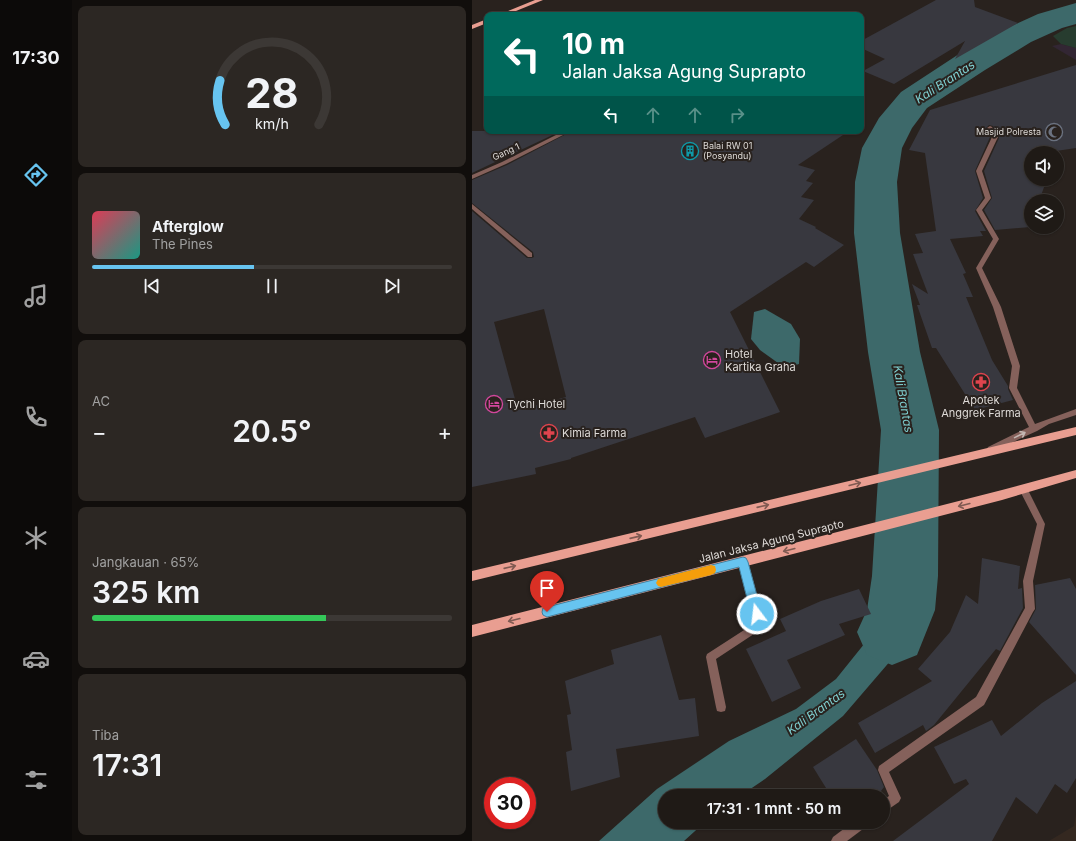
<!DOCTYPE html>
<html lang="id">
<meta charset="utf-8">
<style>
body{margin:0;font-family:Inter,sans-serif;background:#2c2723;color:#f1f3f6;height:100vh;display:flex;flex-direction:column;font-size:15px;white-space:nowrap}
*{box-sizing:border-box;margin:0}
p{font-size:13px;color:#a1a1a1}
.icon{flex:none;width:22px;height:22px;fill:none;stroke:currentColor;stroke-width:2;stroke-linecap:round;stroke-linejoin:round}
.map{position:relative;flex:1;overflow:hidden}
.panel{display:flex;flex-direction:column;gap:6px;padding:6px;background:#110e0c;width:400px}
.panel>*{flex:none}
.hud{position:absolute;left:12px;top:12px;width:380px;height:122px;border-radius:8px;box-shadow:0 1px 3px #0004,0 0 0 1px #3c3835;background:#00695c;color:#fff;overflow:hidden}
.buttons{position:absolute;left:552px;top:146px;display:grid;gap:8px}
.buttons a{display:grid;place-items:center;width:40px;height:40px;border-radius:50%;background:#1f1a16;box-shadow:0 1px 3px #0004,0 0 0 1px #3c3835;font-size:20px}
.speed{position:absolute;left:12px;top:777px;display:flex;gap:8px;font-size:20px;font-weight:700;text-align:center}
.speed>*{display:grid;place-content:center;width:52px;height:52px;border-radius:50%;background:#1f1a16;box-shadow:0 1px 3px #0004,0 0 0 1px #3c3835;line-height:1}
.speed .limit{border:6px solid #d22;background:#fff;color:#111}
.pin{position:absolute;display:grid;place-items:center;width:34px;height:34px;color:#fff;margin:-41px -17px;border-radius:50% 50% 50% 0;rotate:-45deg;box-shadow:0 0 4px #0007}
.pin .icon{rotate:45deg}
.me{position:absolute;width:44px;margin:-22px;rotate:345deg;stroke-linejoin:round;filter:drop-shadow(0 0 3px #0008)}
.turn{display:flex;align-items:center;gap:14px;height:84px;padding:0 12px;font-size:18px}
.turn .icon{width:52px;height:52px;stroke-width:2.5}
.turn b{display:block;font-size:28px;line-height:34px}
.lanes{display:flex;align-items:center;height:38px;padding:0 12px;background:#0003;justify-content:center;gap:20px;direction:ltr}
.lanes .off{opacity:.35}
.big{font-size:30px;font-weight:600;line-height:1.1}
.panel .tile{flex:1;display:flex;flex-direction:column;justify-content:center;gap:6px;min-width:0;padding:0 14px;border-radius:8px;background:#2c2723}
.panel .dial{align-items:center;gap:0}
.dial svg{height:104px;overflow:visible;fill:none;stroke:#3c3835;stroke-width:7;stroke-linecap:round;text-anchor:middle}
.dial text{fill:#f1f3f6;stroke:none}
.song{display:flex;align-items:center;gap:12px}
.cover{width:48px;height:48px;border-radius:6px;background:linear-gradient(135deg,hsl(350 70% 55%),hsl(170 70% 35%))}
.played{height:4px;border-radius:2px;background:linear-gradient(90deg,#67c4f0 45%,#3c3835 45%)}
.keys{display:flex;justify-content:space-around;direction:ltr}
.heat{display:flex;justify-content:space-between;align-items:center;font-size:22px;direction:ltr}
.charge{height:6px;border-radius:3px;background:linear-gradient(90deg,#34c759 65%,#3c3835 0)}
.trip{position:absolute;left:186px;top:789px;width:232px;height:40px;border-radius:20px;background:#1f1a16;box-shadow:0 1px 3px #0004,0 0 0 1px #3c3835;font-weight:600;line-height:40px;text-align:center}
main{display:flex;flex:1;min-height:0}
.menu{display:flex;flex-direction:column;width:72px;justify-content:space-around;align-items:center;background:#0c0a09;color:#a1a1a1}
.menu .icon{width:28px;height:28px}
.menu .active{color:#67c4f0}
.menu b{font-size:18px;color:#f1f3f6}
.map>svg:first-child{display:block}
.built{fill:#342820}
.education{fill:#322633}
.green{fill:#273c2f}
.water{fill:#3d696a}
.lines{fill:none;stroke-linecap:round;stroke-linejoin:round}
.river{fill:#3d696a;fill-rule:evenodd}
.building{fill:#38383f;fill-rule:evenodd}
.minor{fill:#85615b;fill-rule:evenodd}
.primary{fill:#e99e91;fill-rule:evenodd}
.oneway{stroke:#c3b6b2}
.oneway2{stroke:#7f5a52}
.route{fill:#67c4f0;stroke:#437f9c}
.slow{fill:#f59e0b}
.labels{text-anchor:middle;stroke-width:4;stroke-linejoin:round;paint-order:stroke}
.far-poi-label{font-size:9px;fill:#dedad7;stroke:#29221e;text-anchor:end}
.far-street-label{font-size:9px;fill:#dedad7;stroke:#29221e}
.poi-label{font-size:11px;fill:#dedad7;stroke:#29221e;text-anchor:start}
.street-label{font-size:11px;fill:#dedad7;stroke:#29221e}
.water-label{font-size:12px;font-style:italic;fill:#7fcfd0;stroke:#29221e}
</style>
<main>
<nav class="menu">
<b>17:30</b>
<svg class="icon active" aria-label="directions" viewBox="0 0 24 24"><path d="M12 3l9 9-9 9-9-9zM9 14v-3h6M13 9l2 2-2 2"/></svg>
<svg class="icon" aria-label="music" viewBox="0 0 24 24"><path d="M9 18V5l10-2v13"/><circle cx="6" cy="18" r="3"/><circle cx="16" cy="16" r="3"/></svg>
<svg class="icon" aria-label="phone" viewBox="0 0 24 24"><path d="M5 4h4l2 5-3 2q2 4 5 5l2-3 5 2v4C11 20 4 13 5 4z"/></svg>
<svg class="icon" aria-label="climate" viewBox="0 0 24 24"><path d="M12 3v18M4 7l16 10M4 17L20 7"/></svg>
<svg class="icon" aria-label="car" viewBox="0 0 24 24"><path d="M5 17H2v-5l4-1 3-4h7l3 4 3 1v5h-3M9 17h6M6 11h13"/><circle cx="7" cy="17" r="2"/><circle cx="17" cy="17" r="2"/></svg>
<svg class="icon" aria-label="filters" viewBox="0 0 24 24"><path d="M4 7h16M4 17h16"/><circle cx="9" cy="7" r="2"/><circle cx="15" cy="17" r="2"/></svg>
</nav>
<section class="panel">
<div class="tile dial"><svg viewBox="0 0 100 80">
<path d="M14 69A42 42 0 1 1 86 69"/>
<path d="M14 69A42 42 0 0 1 10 35" stroke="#67c4f0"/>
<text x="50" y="56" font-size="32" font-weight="700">28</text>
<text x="50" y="72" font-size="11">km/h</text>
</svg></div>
<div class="tile">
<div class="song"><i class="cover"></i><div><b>Afterglow</b><p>The Pines</p></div></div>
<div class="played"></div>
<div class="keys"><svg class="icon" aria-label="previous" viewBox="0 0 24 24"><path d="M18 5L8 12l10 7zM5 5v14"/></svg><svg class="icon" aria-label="pause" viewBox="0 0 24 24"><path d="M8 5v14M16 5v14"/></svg><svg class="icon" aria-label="next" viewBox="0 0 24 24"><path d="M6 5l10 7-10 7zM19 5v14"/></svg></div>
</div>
<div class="tile"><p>AC</p>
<div class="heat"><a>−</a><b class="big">20.5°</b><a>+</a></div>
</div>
<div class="tile"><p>Jangkauan · 65%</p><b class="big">325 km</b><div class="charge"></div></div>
<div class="tile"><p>Tiba</p><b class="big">17:31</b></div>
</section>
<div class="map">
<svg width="604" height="841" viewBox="0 0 604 841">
<rect width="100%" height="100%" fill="#29221e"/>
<path class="built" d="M604 814V841H577L602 826Z"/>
<path class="education" d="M589 44 604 48V60L580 46Z"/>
<path class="green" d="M604 26V48L589 44 581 36 595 28Z"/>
<g class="water">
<path d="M293 309 319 324 328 339 327 364 313 368 288 350 279 339 282 312Z"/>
<path d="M456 548 451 580 436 638 420 659 371 716 293 779 268 796H193V822H233L212 841H127L185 789 257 741 324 709 364 679 405 628 413 563Z"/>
</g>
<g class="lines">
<path class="river" d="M604 3V24L590 28 559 42 513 70 455 108 440 128 430 148 425 182 428 233 448 352 467 430 466 576 463 610 445 655 420 665 395 655 385 632 395 610 400 576 409 430 396 352 382 233 383 182 390 148 407 118 429 92 487 54 535 28 566 14Z"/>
</g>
<g class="building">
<path d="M464 0H502L503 7 546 23 483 59 493 41 422 84 391 71 413 59 389 48V41Z"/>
<path d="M604 65V148L584 151V153H559V179H575L567 201H559L558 227 523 230 512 210 520 198 512 171 527 138 521 126 517 125 514 128 518 137 503 171 511 198 503 211 514 231H508L511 236 478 239 494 273 491 274 501 297H494L520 360 536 386V389L541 400 503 410 464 348H460L445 305H448L440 284 456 294 441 254 451 253 443 234 464 231 453 153 437 150 458 110Z"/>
<path d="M0 131H89L0 173Z"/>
<path d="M100 131H377L326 165 343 170 334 181 341 183 329 197 342 200 327 219 344 227 343 228 372 245 342 267 334 262 258 312 308 412 233 438 223 417 99 458V459L63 468 64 474 0 487V211L55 258H60L62 257 61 252 0 203V180L35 165ZM72 309 94 397 46 410 22 322Z"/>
<path d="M510 558 548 566 546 589 550 588 551 608 528 651 524 649 462 725 454 731 451 725 403 753 386 723 460 681 446 669 478 632 494 595 506 604Z"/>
<path d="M598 578 604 589V675L557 622 564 609 563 585Z"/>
<path d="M387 589 399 614 367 624 373 635 315 660 329 688 300 702 274 649 314 631 308 619 349 601Z"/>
<path d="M189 635 207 700 223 698 227 736 144 749 148 777 99 791 94 752 100 750 95 715 99 714 93 681 142 664 139 650Z"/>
<path d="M604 681V778L595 793 583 784 565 814 544 797 520 841H421L497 784 494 779 482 784 462 747 520 720 529 736 570 703Z"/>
<path d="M384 739 405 770 412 787 405 796H359L341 767Z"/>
</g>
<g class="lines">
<g class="minor">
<path d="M518 126 520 127 526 137 510 171 519 198 510 210 527 239 510 268 529 307 548 366 545 388 563 424 604 409V415L577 424 565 431 519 452 516 451 515 449 516 447 557 427 537 388 540 366 521 307 504 268 521 239 504 210 513 198 504 171 520 137 515 128Z"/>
<path d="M92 131H99L34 164 0 179V175L30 162Z"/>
<path d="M0 204 60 253V257H56L0 209Z"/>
<path d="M551 485 554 486 573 524 561 581 563 609 561 612 512 705 417 772 429 798 427 802 411 813V800L417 796 406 770 407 766 504 697 553 608 551 581 565 524 547 489 548 486Z"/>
<path d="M271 558 274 559 276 562 293 625 291 628 244 659 254 707 253 711 249 712 245 711 244 707 234 657 235 654 283 623 266 562 268 559Z"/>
<path d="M381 822H397L395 826 375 841H359L361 837Z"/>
</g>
<g class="primary">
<path d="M63 0H71L34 15H26Z"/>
<path d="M15 19V23L0 29V25Z"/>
<path d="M604 427V435L0 581V571Z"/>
<path d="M604 470V478L530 500 0 637V625L530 490Z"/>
</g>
</g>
<defs><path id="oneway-shaft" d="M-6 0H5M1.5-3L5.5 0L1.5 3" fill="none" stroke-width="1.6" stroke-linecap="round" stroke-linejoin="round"/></defs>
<use class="oneway" href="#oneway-shaft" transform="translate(548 435) rotate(-26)"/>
<g class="oneway2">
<use href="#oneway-shaft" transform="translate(383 484) rotate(-14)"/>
<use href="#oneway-shaft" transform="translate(492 505) rotate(166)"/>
<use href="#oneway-shaft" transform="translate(291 506) rotate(-13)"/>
<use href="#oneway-shaft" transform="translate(164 537) rotate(-13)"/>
<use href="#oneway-shaft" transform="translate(317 550) rotate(166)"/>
<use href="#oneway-shaft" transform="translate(38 567) rotate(-13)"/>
<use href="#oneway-shaft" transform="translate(42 620) rotate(166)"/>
</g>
<path class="route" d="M271 557 274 558 276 562 290 614 289 618 285 619 281 618 279 614 267 567 75 617 71 615 70 612 71 608 75 607Z"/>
<path class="slow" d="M239 565 243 566 244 570 243 573 239 575 189 587 186 586 184 583 186 579 189 578Z"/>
<defs>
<g id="mosque-ring" transform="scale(0.9)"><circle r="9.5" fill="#29221e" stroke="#6b7280" stroke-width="1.5"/><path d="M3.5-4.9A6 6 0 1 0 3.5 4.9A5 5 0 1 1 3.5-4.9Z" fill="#6b7280"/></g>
<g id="building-ring" transform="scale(0.9)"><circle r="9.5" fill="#29221e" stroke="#0f9aa8" stroke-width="1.5"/><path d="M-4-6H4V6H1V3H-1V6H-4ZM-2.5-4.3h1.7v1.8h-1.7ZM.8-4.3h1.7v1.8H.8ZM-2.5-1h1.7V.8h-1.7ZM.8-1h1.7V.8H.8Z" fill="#0f9aa8"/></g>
<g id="hotel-ring" transform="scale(0.9)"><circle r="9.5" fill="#29221e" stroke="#d1479c" stroke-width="1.5"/><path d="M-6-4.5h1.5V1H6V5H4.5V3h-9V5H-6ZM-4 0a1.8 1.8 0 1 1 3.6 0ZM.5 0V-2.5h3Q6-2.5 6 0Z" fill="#d1479c"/></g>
<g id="pharmacy-ring" transform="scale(0.9)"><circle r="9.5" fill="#29221e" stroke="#e0444e" stroke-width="1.5"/><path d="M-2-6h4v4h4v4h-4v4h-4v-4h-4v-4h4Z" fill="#e0444e"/></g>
</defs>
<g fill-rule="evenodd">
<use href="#mosque-ring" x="582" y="132"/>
<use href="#building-ring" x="218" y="151"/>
<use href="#hotel-ring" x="240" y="360"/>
<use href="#pharmacy-ring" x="509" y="382"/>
<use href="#hotel-ring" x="22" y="404"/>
<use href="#pharmacy-ring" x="77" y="433"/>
</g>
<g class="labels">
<g class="far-poi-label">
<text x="569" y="135">Masjid Polresta</text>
<text x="231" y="149" text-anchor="start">Balai RW 01<tspan x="231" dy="10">(Posyandu)</tspan></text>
</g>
<g class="far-street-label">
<text transform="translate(34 152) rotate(-25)" y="3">Gang 1</text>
</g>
<g class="poi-label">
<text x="253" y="358">Hotel<tspan x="253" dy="13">Kartika Graha</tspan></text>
<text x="509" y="404" text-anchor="middle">Apotek<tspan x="509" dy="13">Anggrek Farma</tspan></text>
<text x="35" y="408">Tychi Hotel</text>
<text x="90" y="437">Kimia Farma</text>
</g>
<g class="street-label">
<text transform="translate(299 541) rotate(-14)" y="4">Jalan Jaksa Agung Suprapto</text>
</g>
<g class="water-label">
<text transform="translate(473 82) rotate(-33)" y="4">Kali Brantas</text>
<text transform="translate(431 399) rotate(80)" y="4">Kali Brantas</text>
<text transform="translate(344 712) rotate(-36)" y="4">Kali Brantas</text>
</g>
</g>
</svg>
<div class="buttons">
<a><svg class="icon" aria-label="sound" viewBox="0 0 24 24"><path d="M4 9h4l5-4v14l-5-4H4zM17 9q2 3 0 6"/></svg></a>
<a><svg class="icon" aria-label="layers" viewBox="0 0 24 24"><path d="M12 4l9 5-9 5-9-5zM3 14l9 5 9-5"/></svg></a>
</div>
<div class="speed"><div class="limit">30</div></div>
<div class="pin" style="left:75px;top:612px;background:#d93025"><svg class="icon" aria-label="arrive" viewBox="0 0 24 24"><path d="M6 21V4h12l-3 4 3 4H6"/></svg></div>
<svg class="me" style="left:285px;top:614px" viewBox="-20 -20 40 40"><circle r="17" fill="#67c4f0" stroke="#fff" stroke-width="3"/><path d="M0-11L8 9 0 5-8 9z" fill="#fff"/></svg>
<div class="trip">17:31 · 1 mnt · 50 m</div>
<div class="hud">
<div class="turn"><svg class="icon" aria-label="left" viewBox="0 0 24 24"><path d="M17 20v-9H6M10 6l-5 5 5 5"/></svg><div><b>10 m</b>Jalan Jaksa Agung Suprapto</div></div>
<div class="lanes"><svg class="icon" aria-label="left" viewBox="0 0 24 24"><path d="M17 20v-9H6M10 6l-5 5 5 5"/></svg><svg class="icon off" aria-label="ahead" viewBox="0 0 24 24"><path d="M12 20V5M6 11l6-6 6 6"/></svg><svg class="icon off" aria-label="ahead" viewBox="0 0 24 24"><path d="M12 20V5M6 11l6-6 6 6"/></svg><svg class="icon off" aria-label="right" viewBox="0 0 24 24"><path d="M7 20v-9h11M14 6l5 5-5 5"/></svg></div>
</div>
</div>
</main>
